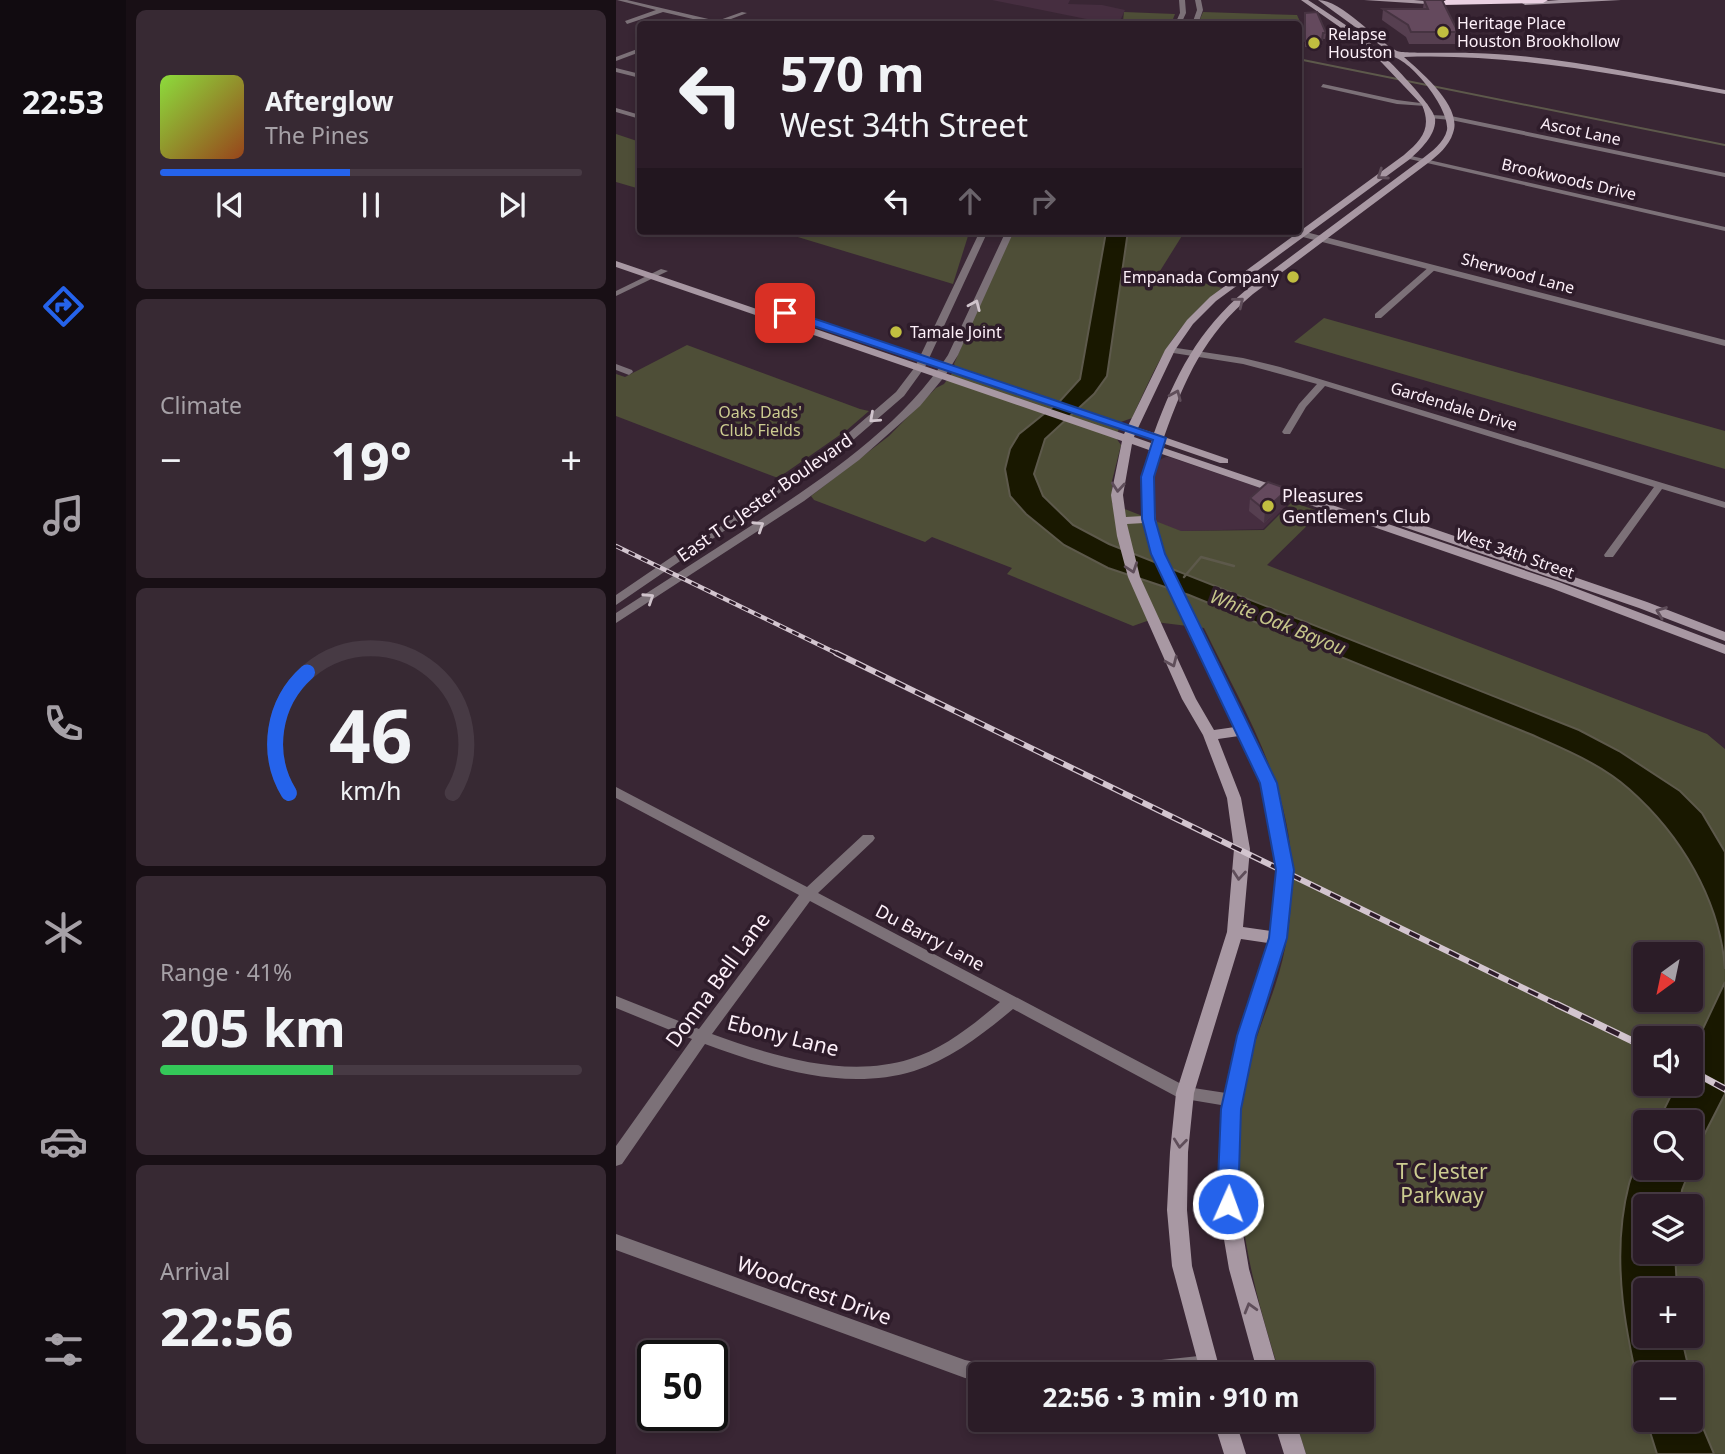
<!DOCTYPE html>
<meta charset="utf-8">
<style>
body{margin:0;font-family:"Noto Sans",sans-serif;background:#372933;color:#f1f3f6;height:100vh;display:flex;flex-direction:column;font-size:26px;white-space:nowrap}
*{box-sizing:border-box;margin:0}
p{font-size:23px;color:#a6a1a7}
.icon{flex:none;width:38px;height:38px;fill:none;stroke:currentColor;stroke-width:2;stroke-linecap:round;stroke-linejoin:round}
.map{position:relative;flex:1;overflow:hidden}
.drawer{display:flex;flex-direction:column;gap:10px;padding:10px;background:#180f15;width:490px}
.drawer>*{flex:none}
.hud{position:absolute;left:21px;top:21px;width:665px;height:214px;border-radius:7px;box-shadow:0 4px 10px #0003,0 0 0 2px #473a44;background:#2b1c27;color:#f1f3f6;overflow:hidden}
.needle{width:46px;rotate:213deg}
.controls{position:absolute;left:1017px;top:942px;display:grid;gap:14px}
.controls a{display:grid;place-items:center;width:70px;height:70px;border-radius:7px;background:#2b1c27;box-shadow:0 4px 10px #0003,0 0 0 2px #473a44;font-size:35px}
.speed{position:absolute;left:21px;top:1340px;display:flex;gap:14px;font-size:35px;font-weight:700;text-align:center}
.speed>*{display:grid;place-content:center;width:91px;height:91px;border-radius:50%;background:#2b1c27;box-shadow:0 4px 10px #0003,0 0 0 2px #473a44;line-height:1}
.speed .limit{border:4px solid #111;border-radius:10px;background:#fff;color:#111}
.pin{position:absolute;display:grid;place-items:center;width:60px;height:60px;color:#fff;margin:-30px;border-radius:14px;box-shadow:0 4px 10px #0006}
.me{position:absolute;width:77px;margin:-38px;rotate:2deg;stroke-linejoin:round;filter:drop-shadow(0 0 5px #0008)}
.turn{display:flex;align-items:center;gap:24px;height:147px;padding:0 28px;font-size:32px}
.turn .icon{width:91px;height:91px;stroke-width:2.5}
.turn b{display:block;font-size:49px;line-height:60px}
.lanes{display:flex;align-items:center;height:66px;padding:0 28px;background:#0003;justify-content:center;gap:35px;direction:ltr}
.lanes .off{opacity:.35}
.big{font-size:52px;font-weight:700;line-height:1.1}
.drawer .tile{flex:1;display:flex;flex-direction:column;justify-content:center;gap:10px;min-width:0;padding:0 24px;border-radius:10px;background:#372933}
.drawer .dial{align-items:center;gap:0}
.dial svg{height:182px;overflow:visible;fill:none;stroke:#473a44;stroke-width:7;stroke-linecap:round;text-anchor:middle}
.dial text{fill:#f1f3f6;stroke:none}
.song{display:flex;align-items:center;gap:21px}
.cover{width:84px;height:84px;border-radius:10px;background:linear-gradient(135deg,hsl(90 70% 55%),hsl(20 70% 35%))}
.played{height:7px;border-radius:4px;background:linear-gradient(90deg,#2563eb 45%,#473a44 45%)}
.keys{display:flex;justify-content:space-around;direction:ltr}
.heat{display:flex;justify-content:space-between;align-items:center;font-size:38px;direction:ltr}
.charge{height:10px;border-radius:5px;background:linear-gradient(90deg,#34c759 41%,#473a44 0)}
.trip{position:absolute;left:352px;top:1362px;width:406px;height:70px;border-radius:7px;background:#2b1c27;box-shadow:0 4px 10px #0003,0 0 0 2px #473a44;font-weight:700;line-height:70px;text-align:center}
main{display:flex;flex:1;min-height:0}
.tab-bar{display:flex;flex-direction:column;width:126px;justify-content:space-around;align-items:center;background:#110b10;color:#a6a1a7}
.tab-bar .icon{width:49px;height:49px}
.tab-bar .selected{color:#2563eb}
.tab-bar b{font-size:32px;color:#f1f3f6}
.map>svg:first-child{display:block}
.built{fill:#462e40}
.green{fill:#4e4e37;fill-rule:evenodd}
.water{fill:#191800;stroke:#5d594b;stroke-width:2}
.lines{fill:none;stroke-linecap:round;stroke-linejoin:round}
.stream-far1{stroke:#5d594b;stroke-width:2}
.stream{stroke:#5d594b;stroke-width:2.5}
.minor{fill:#7c7178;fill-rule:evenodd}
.tertiary{fill:#7c7178;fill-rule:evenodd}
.secondary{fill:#a898a3;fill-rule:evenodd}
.motorway{fill:#ead1e2;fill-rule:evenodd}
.rail-far2-casing{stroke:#d3c5cf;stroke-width:4.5}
.rail-far1-casing{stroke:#d3c5cf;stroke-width:6}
.rail-casing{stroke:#d3c5cf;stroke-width:7}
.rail-far2{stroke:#2e1c2a;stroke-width:2.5;stroke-dasharray:7;stroke-linecap:butt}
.rail-far1{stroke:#2e1c2a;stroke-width:3.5;stroke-dasharray:11;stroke-linecap:butt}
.rail{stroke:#2e1c2a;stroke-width:4.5;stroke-dasharray:14;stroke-linecap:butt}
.wall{fill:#563f50}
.shaded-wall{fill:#463341}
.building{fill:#64495d;stroke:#463341;stroke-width:2}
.oneway{stroke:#5f4e5a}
.oneway2{stroke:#d0c4cc}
.route{fill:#2563eb;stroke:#184099;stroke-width:2}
.poi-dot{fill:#c1be40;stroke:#2e1c2a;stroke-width:2.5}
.labels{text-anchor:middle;stroke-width:7;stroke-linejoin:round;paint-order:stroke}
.far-poi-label{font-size:16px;fill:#fdf0f9;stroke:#2e1c2a;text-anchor:start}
.far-street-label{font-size:16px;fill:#fdf0f9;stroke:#2e1c2a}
.far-park-label{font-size:16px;fill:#cccc90;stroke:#2e1c2a}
.poi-label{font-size:18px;fill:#fdf0f9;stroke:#2e1c2a;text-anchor:start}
.street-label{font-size:18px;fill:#fdf0f9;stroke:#2e1c2a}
.water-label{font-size:19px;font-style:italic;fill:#c6c68a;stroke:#2e1c2a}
.near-street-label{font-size:21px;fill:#fdf0f9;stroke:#2e1c2a}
.near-park-label{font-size:21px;fill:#cccc90;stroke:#2e1c2a}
</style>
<main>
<nav class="tab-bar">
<b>22:53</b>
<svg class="icon selected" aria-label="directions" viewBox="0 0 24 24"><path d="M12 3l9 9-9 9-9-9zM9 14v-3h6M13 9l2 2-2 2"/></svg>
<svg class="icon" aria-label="music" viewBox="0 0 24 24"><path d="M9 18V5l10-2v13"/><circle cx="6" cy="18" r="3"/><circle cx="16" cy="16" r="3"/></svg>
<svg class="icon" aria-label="phone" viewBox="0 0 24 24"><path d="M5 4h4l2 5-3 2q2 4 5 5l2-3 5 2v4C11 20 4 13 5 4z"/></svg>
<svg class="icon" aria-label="climate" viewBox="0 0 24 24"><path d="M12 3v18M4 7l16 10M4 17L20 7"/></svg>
<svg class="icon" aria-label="car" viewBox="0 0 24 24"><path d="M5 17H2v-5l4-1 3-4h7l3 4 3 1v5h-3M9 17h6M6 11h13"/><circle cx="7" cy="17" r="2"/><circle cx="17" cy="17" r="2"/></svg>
<svg class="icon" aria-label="filters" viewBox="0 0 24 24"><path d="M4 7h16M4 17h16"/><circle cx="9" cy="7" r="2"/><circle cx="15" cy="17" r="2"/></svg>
</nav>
<section class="drawer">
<div class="tile">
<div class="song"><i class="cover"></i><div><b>Afterglow</b><p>The Pines</p></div></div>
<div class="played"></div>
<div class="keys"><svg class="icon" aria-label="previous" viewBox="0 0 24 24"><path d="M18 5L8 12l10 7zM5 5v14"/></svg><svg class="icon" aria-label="pause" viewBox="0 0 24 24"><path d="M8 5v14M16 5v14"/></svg><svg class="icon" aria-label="next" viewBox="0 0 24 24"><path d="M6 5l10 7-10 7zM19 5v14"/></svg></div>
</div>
<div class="tile"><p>Climate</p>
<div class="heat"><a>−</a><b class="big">19°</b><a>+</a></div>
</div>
<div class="tile dial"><svg viewBox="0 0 100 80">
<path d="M14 69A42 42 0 1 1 86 69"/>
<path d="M14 69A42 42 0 0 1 22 16" stroke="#2563eb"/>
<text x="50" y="56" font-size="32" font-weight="700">46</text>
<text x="50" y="72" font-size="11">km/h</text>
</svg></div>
<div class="tile"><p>Range · 41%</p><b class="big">205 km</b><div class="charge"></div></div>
<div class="tile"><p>Arrival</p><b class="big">22:56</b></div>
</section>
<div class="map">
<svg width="1109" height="1454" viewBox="0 0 1109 1454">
<rect width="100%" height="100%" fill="#392634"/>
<g class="built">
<path d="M376 0H454L452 4 486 5 509 10 504 21 495 24Z"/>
<path d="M550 457H553L677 499 647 529 564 531 538 521 537 485 541 461Z"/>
</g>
<g class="green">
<path d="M508 12 559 14 555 24H501L507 21Z"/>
<path d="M587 12 681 15 687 28 683 29 682 24H582Z"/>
<path d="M0 134 24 142V189L0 182Z"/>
<path d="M162 231H336L352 236 337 284Z"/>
<path d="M395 231H569L544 271 606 288C554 330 543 360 516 418L505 422 500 438 505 445 496 481V504L565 531 648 530 676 502 705 512 651 565 1091 734 1109 749V1454H690L679 1419H746V1374H664C633 1277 609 1178 630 1077 636 1045 649 1016 659 986 673 945 678 898 675 855 668 773 623 701 588 628L531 621 517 626 391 574 396 568 316 537 309 542 198 500 195 496 273 436 320 388 328 384 340 368 338 364ZM1029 954H1074V999H1029ZM1029 1038H1074V1083H1029ZM1029 1122H1074V1167H1029ZM1029 1206H1074V1251H1029ZM1029 1290H1074V1335H1029ZM1029 1374H1074V1419H1029Z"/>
<path d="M708 318 1109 431V469L678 342Z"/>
<path d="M71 345 244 409 253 411 231 430 162 478 0 416V374L9 377Z"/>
</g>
<g class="water">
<path d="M512 231 491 376 478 394 429 439 418 474 427 496 457 525 493 544 963 730 1003 751 1064 791 1086 813 1109 852V969C1104 899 1064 834 1013 789 985 764 948 749 914 734L573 595 492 568 448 545 410 514 394 496 389 469 394 449 403 434 444 401 464 379 490 232Z"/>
<path d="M1109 982V1094L1086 1139 1066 1190 1064 1206H1029V1251H1059L1061 1290H1029V1335H1065L1074 1374H1029V1415C1011 1340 993 1261 1013 1184 1016 1172 1024 1160 1029 1149V1167H1074V1122H1042L1061 1083H1074L1075 1054Z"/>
<path d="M1074 1374 1087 1428 1098 1454H1041L1030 1419H1074Z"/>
</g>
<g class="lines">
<path class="stream-far1" d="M682 59 1109 145"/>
<g class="stream">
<path d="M452 231H456"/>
<path d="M568 577 585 557 618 566"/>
</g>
<g class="minor">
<path d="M1 0H11L101 21 126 12 131 13 107 22 111 24H98L47 12 11 24 9 21 40 10Z"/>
<path d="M24 48V52L0 61V57Z"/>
<path d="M0 68 24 74V78L0 72Z"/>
<path d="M707 84 781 100 812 104 809 106 781 104 705 87Z"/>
<path d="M0 108 24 115V119L0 112Z"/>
<path d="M815 115 835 116 1109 173V177L835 120 813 118V116Z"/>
<path d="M791 155 1109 227V231L789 158V156Z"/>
<path d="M814 266 821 268 765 318H759V314Z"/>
<path d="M45 269 52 271 0 296V291Z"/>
<path d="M554 347 627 358 664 367 1109 502V508L1046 489 997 557H989L988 555 1038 487 709 386 690 407 674 434H668L666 432 683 404 701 384 627 364 551 352 550 350Z"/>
<path d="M0 364 16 370 17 372 13 375 0 370Z"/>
<path d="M0 787 191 887 247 835H257L259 838 257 841 202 893 571 1087 623 1095 625 1100 623 1105 617 1107 563 1098 397 1009C367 1034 335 1059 298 1071 229 1092 154 1068 89 1044L6 1164 0 1166V1146L76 1039 0 1008V996L83 1029 183 895 0 798ZM194 901 384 1002C358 1024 328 1049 294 1059 230 1079 157 1056 96 1034Z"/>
<path d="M0 1234 349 1360 389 1368 392 1374H364V1380L349 1378 0 1250Z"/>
<path d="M592 1355 598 1358 601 1364 598 1370 592 1373 490 1374 493 1368 499 1365Z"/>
</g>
<g class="tertiary">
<path d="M563 0H569L570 13 565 24H559L564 13Z"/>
<path d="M579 0H585L587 10 582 24H576L581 10Z"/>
<path d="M364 231H372L309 367 288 396 222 453 0 605V595L214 449 280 392 299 367Z"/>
<path d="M390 231H398L342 355 329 376 304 406 243 460 188 501 0 623V613C43 585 87 557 130 529 202 482 285 428 332 355Z"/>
<path d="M686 231 1109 340V346L683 236V232Z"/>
</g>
<g class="secondary">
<path d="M685 0H692C712 13 732 26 751 40 764 51 817 104 819 118 821 134 805 149 794 159L600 301 577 324 559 350 522 428 538 433C559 376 582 330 630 290L806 159C815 152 828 143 831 130 834 109 794 58 774 56L775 53 702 0C726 0 760 41 781 51 787 54 844 52 856 53 941 55 1025 75 1109 90V94C1002 75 897 53 788 57 805 72 847 107 837 133 833 146 822 155 812 163L637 294C588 335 569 378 548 437L612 459V463H604L546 443 545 447 943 582 1109 645V654L935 588 543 453C533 489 538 519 548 554L660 783 677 870 670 938 639 1036 624 1109 622 1204 633 1269 663 1374H642L613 1269 602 1204 606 1109 621 1036 652 943 625 939 578 1093 572 1152 571 1210 576 1266 605 1374H585L556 1266 551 1210 554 1152 560 1093 611 932 618 849 611 798 587 735 566 699 512 577 501 536 495 495 506 441 0 267V261L508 434 549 350 571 320 594 297 788 155C806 140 816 128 806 105L748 44ZM519 434 536 440 535 443 518 437ZM516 444 533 450 525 485 527 516 510 517 507 495ZM528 523 536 554 619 727 598 730 580 699 524 577 511 524ZM623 736 646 783 661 870 655 931 627 927 634 849 625 798 602 739Z"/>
<path d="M748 0H798L829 3 826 5Z"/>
<path d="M943 0H1005L909 5 906 3Z"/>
<path d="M786 518 1031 602 1109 632V641L1023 608 782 525V519Z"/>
<path d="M597 1419H619L630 1454H608Z"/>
<path d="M657 1419H679L690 1454H668Z"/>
</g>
<path class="motorway" d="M830 0H932L927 3 827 5 825 3Z"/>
<g class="rail-far2-casing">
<path id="rail-far2" d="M0 546 224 655"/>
</g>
<g class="rail-far1-casing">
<path id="rail-far1" d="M220 653 944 1006"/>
</g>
<g class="rail-casing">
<g id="rail">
<path d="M940 1004 1029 1047"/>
<path d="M1074 1070 1109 1089"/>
</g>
</g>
<use href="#rail-far2" class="rail-far2"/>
<use href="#rail-far1" class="rail-far1"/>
<use href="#rail" class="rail"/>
</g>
<g class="wall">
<path d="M808 0 842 32 840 44H793L790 37 766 20 767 9H807Z"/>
<path d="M689 13 710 33 709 39H706V46L689 47Z"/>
<path d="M634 498 671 501 648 523 633 511Z"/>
</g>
<path class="shaded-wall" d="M672 489 671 501 648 523 649 510Z"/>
<g class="building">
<path d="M808 0H826L842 32H795L792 25 767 9H812Z"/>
<path d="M701 12 710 33H707L706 40 689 41V13Z"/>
<path d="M652 482 672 489 649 510 634 498Z"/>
</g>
<defs><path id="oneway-chevron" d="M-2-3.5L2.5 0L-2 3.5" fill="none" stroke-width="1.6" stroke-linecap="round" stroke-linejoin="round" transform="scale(1.75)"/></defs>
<g class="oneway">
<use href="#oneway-chevron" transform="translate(766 175) rotate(145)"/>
<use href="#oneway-chevron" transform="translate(623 302) rotate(-39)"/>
<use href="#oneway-chevron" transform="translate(560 395) rotate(-67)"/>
<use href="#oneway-chevron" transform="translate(502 487) rotate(95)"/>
<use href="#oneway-chevron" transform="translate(516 568) rotate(71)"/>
<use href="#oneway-chevron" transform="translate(1045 612) rotate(-159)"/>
<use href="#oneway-chevron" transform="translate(556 662) rotate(66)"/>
<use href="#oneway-chevron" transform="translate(623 875) rotate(95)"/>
<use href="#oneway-chevron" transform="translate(564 1143) rotate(96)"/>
<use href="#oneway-chevron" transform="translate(634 1308) rotate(-106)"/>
</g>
<g class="oneway2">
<use href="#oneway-chevron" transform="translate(359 305) rotate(-67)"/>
<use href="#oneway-chevron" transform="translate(258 418) rotate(138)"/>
<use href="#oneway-chevron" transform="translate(143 526) rotate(-33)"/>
<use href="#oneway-chevron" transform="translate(33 598) rotate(-33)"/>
</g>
<path class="route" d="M165 310H173L550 438 538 477 539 519 549 554 661 783 678 870 671 938 640 1036 625 1109 622 1204 619 1211 612 1214 604 1211 601 1204 605 1109 621 1036 653 938 660 870 644 783 535 554 526 519 525 477 537 440 165 315Z"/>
<g class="poi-dot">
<circle cx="827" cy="32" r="7"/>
<circle cx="698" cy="43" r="7"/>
<circle cx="677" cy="277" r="7"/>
<circle cx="280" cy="332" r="7"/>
<circle cx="652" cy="506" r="7"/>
</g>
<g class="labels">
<g class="far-poi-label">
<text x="841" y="29">Heritage Place<tspan x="841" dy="18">Houston Brookhollow</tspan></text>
<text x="712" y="40">Relapse<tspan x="712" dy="18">Houston</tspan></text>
<text x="663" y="283" text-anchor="end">Empanada Company</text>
<text x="294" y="338">Tamale Joint</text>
</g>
<g class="far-street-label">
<text transform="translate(965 131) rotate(12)" y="6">Ascot Lane</text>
<text transform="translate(953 179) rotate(13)" y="6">Brookwoods Drive</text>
<text transform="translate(902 273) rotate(15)" y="6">Sherwood Lane</text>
<text transform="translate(838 406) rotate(17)" y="6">Gardendale Drive</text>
<text transform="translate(899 553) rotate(19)" y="6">West 34th Street</text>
</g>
<g class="far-park-label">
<text x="144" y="418">Oaks Dads'<tspan x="144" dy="18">Club Fields</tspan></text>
</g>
<g class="poi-label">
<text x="666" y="502">Pleasures<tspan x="666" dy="21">Gentlemen's Club</tspan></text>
</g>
<g class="street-label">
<text transform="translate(149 498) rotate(-35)" y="6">East T C Jester Boulevard</text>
<text transform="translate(314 938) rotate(28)" y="6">Du Barry Lane</text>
</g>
<g class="water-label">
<text transform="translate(662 622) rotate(22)" y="7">White Oak Bayou</text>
</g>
<g class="near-street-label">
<text transform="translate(102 980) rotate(-54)" y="7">Donna Bell Lane</text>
<text transform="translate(167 1036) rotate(14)" y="7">Ebony Lane</text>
<text transform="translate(198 1291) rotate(20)" y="7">Woodcrest Drive</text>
</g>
<g class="near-park-label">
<text x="826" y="1179">T C Jester<tspan x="826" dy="24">Parkway</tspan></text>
</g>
</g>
</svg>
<div class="controls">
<a><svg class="needle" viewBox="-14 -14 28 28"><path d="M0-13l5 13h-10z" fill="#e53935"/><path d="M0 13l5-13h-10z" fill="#a6a1a7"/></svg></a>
<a><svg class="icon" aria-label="sound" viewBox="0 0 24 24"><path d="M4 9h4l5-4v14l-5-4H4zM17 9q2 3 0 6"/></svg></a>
<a><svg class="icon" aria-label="search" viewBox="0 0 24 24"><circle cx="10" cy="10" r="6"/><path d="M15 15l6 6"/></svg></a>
<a><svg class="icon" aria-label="layers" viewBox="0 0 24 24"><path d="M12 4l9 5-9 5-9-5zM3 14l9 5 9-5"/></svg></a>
<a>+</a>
<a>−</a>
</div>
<div class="speed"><div class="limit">50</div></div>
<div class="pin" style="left:169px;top:313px;background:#d93025"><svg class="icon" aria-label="arrive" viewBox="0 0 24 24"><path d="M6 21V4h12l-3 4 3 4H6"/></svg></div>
<svg class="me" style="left:612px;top:1204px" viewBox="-20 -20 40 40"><circle r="17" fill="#2563eb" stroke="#fff" stroke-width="3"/><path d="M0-11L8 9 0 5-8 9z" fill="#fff"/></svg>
<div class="trip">22:56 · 3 min · 910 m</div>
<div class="hud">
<div class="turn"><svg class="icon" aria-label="left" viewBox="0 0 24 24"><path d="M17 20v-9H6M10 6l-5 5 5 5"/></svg><div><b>570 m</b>West 34th Street</div></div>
<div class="lanes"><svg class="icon" aria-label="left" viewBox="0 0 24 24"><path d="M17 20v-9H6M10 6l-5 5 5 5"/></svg><svg class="icon off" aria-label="ahead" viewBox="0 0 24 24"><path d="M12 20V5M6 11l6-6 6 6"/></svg><svg class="icon off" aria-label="right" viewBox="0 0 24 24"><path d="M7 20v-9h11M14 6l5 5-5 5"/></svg></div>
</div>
</div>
</main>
